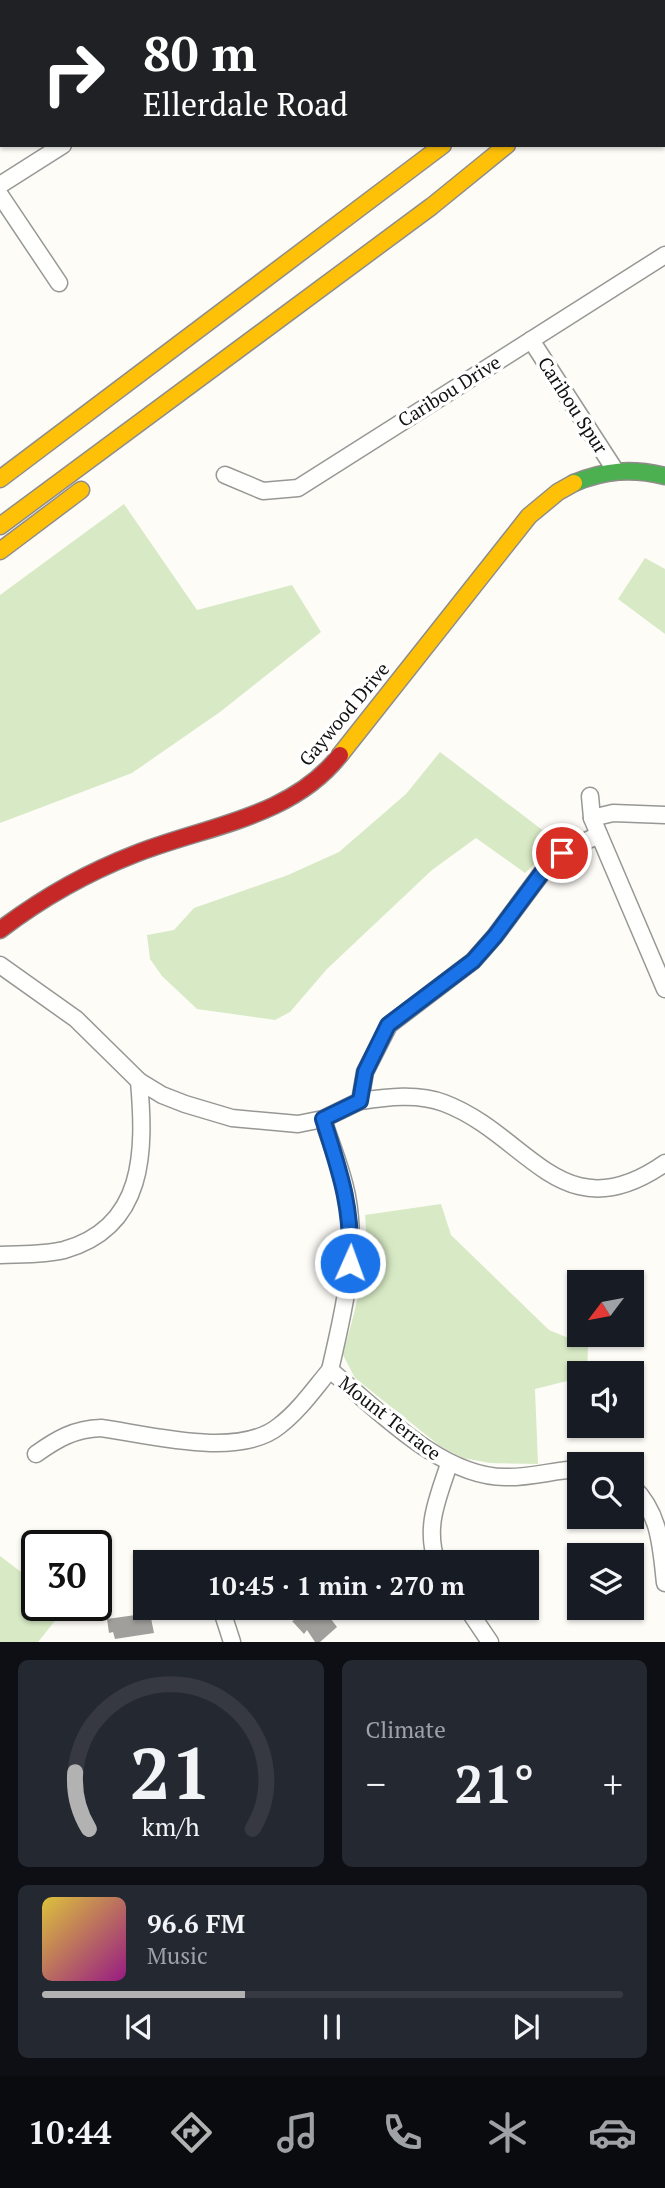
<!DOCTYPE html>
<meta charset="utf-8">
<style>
body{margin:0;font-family:"PT Serif",serif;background:#242831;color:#f1f3f6;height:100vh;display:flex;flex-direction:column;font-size:26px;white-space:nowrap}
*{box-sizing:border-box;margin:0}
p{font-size:23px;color:#9ea1a6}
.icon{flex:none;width:38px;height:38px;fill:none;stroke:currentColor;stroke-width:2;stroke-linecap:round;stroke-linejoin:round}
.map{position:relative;height:1642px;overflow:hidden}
.panel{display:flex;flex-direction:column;gap:18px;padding:18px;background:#0d0f14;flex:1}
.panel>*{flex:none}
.hud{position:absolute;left:0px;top:0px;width:665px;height:147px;box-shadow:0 2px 5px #0004;background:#202124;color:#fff;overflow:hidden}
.needle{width:46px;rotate:238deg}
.buttons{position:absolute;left:567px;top:1270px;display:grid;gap:14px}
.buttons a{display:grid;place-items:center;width:77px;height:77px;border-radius:0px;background:#171b24;box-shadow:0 2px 5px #0004;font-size:35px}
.speed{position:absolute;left:21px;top:1530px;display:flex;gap:14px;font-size:35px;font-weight:700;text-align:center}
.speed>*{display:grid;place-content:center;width:91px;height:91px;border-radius:50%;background:#171b24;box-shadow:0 2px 5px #0004;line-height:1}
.speed .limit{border:4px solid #111;border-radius:10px;background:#fff;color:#111}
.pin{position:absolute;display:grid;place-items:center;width:60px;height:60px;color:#fff;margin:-30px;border:4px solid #fff;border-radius:50%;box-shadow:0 2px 7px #0007}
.me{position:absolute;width:77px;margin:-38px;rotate:2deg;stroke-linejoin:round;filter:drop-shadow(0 0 5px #0008)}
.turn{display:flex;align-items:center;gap:24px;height:147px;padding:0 28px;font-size:32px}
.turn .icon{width:91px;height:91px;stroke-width:2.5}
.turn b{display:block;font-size:49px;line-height:60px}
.big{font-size:52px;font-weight:700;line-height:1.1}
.panel .card{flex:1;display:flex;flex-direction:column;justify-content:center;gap:10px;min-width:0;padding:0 24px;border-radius:10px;background:#242831}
.panel .dial{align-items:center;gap:0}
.dial svg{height:182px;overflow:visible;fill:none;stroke:#363941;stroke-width:7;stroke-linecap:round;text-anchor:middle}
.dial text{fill:#f1f3f6;stroke:none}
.song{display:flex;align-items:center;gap:21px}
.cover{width:84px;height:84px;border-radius:10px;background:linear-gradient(135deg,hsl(50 70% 55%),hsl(310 70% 35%))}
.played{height:7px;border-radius:4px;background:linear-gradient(90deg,#b2b2b3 35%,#363941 35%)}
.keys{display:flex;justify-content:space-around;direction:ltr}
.heat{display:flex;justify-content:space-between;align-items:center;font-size:38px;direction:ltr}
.panel .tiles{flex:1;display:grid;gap:18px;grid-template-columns:1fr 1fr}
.card:last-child{grid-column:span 2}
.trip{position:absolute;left:133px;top:1550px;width:406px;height:70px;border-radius:0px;background:#171b24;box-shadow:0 2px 5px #0004;font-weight:700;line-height:70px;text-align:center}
.tab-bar{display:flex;height:112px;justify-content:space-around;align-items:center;background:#090b0e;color:#9ea1a6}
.tab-bar .icon{width:49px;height:49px}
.tab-bar .active{color:#b2b2b3}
.tab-bar b{font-size:32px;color:#f1f3f6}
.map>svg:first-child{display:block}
.forest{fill:#d8eac5}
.building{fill:#a19f9c}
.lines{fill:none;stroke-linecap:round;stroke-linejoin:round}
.street-casing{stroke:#979795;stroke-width:19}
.fast-casing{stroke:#8e8d8b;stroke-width:19}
.slow-casing{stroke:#8e8d8b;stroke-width:19}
.jam-casing{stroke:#8e8d8b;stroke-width:19}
.street{stroke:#fffffe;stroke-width:16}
.fast{stroke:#4caf50;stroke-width:16}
.slow{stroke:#ffc107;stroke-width:16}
.jam{stroke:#c62828;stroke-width:16}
.route-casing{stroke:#114b97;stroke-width:18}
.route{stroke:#1a73e8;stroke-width:12}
.labels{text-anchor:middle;stroke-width:7;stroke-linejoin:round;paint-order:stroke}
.street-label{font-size:19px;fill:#111;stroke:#fff}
</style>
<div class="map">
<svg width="665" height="1642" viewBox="0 0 665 1642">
<rect width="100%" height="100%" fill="#fdfcf7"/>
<g class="forest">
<path d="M124 504 197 610 292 585 321 632 220 712 132 773 0 823V595Z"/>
<path d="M645 558 665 569V634L618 599Z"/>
<path d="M440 752 558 842 525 873 476 838 432 870 327 969 290 1012 275 1020 197 1009 162 976 150 959 147 935 174 930 194 908 288 875 339 852 406 794Z"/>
<path d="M441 1204 451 1235 549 1330 588 1346 587 1374H579V1378L535 1389 538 1464 490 1463 463 1458 440 1446 355 1378 343 1355C355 1308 370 1264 365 1215Z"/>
<path d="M0 1556 37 1584V1605H63L66 1607 38 1642H0Z"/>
</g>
<g class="building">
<path d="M288 1608H309L318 1619 324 1610 337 1627 320 1642H315L307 1630 304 1634 292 1621 297 1619Z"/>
<path d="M150 1613 154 1633 115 1639 113 1632 109 1633 107 1619Z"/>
</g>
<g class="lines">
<g class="street-casing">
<g id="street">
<path d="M247 2 249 0"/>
<path d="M0 185 63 145"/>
<path d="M0 195 59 283"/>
<path d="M531 340 615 470"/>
<path d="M225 475 263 491 298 488 665 255"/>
<path d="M590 796 592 818 665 989"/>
<path d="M592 818 613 813 665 815"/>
<path d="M0 965 76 1019 139 1081 162 1095 185 1104 232 1118 298 1124 323 1119 360 1101 365 1072 389 1025 473 961 495 936 550 862 575 846 599 835"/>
<path d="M360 1101C387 1097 418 1093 444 1103 529 1135 562 1235 665 1163"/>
<path d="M323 1119C331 1145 342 1169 347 1196 358 1254 343 1314 330 1370 377 1409 441 1477 505 1477 530 1478 554 1470 579 1469"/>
<path d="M0 1255C21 1254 44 1255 64 1250 146 1227 145 1150 139 1081"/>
<path d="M36 1454C57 1439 74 1429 101 1428 150 1435 239 1459 279 1426 299 1411 314 1389 330 1370"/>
<path d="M632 1486C660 1513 661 1546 665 1583"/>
<path d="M437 1563C424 1527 438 1498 449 1464"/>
<path d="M221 1608 232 1642"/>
<path d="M467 1608 490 1642"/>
</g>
</g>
<g class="fast-casing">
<path id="fast" d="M574 483C605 470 632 468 665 476"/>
</g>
<g class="slow-casing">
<g id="slow">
<path d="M600 2 602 0"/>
<path d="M0 479 443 145"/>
<path d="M0 526 432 206 507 145"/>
<path d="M0 551 81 490"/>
<path d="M340 755 529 516 558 492 574 483"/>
</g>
</g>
<g class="jam-casing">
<g id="jam">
<path d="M654 2 656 0"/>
<path d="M0 930C42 898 86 873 135 854 205 826 291 818 340 755"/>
</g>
</g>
<use href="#street" class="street"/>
<use href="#fast" class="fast"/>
<use href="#slow" class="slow"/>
<use href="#jam" class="jam"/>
</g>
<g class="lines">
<g class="route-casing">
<path id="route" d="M350 1263C352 1205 340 1173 323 1119L360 1101 365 1072 388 1025 473 961 495 936 550 862 562 853"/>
</g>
<use href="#route" class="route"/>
</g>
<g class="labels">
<g class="street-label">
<text transform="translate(449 391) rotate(-32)" y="7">Caribou Drive</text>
<text transform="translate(573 405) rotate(57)" y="7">Caribou Spur</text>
<text transform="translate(344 714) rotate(-50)" y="7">Gaywood Drive</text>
<text transform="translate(390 1418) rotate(38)" y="7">Mount Terrace</text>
</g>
</g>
</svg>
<div class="buttons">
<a><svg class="needle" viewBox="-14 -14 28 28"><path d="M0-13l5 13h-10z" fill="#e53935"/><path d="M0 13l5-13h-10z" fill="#9ea1a6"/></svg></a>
<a><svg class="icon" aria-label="sound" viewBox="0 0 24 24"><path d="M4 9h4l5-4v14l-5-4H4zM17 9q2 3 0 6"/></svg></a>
<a><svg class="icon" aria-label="search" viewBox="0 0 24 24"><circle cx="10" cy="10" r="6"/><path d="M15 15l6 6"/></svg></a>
<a><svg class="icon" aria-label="layers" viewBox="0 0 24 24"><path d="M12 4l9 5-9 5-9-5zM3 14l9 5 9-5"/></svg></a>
</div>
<div class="speed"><div class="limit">30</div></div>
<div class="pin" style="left:562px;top:853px;background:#d93025"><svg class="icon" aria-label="arrive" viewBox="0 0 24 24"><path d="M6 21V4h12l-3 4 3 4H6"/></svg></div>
<svg class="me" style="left:350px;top:1263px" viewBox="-20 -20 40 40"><circle r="17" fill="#1a73e8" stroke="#fff" stroke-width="3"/><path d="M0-11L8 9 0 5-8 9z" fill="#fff"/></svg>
<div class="trip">10:45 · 1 min · 270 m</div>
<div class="hud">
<div class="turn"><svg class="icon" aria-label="right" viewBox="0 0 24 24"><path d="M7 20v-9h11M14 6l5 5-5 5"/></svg><div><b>80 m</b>Ellerdale Road</div></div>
</div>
</div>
<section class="panel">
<div class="tiles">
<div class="card dial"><svg viewBox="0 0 100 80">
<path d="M14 69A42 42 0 1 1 86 69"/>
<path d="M14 69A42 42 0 0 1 8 44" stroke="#b2b2b3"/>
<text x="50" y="56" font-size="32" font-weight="700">21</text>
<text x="50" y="72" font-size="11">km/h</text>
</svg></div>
<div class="card"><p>Climate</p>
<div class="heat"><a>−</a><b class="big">21°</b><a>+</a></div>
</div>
<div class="card">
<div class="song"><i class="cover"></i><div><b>96.6 FM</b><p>Music</p></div></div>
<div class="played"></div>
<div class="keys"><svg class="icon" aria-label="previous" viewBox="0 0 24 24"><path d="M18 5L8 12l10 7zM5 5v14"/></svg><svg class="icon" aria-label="pause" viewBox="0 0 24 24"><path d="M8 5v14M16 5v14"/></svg><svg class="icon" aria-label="next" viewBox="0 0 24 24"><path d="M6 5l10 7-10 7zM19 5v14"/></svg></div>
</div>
</div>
</section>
<nav class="tab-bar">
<b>10:44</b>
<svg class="icon active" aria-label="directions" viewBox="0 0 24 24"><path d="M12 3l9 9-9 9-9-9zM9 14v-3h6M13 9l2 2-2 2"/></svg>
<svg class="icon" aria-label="music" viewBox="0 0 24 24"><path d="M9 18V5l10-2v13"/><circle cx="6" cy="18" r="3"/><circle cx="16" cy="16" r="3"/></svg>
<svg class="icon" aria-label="phone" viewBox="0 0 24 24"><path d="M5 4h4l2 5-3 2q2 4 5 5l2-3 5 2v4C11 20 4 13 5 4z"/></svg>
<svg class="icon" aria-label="climate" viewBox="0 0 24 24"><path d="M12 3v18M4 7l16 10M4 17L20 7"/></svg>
<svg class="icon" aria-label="car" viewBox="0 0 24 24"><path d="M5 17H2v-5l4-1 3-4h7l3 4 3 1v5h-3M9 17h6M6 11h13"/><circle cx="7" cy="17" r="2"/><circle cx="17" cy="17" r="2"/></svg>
</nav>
